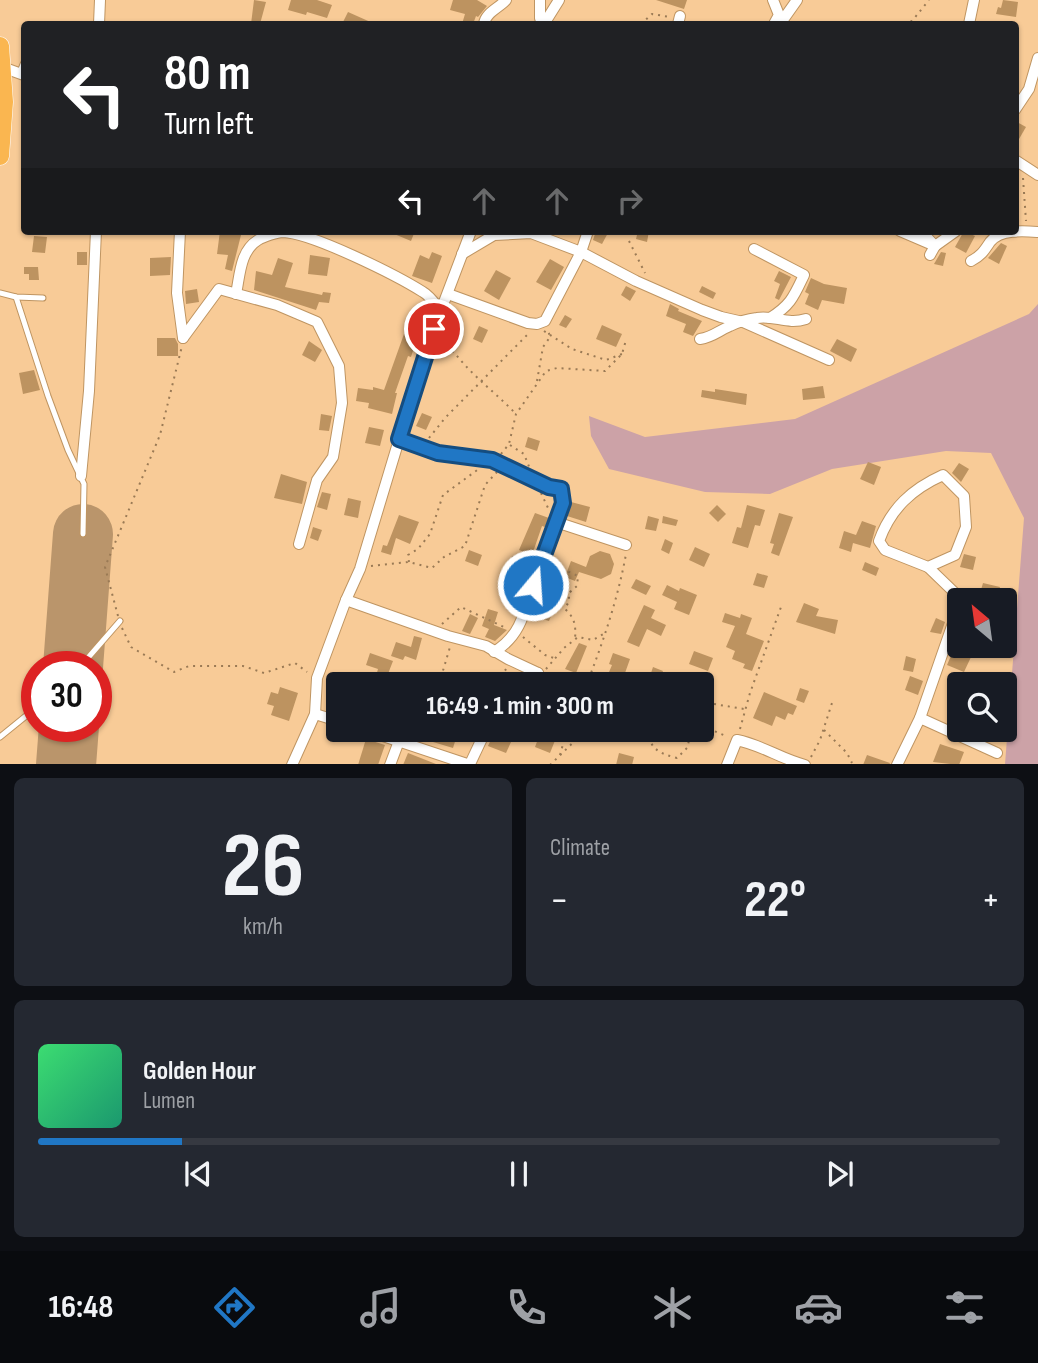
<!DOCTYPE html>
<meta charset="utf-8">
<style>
body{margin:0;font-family:"Sofia Sans Condensed",sans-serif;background:#242831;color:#f1f3f6;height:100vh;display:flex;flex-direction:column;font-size:26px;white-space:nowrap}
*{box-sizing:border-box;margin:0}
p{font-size:23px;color:#9ea1a6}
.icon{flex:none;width:38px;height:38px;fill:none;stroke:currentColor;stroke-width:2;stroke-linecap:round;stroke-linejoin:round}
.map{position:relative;height:764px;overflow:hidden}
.drawer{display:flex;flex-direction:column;gap:14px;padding:14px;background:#0d0f14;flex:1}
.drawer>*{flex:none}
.banner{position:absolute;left:21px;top:21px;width:998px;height:214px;border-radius:7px;box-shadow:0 2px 5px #0004;background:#202124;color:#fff;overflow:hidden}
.needle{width:46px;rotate:331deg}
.buttons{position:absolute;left:947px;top:588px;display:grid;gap:14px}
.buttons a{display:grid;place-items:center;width:70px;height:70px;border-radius:7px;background:#171b24;box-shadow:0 2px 5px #0004;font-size:35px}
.speed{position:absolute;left:21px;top:651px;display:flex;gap:14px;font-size:35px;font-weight:700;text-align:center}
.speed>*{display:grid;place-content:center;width:91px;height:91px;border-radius:50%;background:#171b24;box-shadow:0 2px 5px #0004;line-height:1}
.speed .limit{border:10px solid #d22;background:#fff;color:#111}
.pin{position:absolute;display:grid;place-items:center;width:60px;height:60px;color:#fff;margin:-30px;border:4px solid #fff;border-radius:50%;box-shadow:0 2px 7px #0007}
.me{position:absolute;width:77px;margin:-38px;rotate:18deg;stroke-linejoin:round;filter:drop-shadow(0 0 5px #0008)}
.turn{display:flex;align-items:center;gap:24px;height:147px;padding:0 28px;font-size:32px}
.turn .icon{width:91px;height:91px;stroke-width:2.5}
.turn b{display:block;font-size:49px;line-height:60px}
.lanes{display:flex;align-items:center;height:66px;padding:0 28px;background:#0003;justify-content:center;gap:35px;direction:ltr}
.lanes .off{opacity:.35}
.big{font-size:52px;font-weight:700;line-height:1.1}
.drawer .tile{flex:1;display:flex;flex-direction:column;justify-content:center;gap:10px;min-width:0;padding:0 24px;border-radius:10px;background:#242831}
.drawer .dial{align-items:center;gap:0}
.dial b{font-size:91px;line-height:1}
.song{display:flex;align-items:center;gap:21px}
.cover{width:84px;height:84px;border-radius:10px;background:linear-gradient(135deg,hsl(140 70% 55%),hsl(160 70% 35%))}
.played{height:7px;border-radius:4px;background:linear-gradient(90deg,#2077c5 15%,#363941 15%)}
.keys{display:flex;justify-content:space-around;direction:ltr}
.heat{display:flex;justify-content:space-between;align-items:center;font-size:38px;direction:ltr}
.drawer .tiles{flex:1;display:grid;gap:14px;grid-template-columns:1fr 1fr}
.tile:last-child{grid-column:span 2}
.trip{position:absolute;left:326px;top:672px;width:388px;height:70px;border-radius:7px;background:#171b24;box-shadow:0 2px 5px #0004;font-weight:700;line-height:70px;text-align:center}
.dock{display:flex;height:112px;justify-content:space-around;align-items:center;background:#090b0e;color:#9ea1a6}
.dock .icon{width:49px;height:49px}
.dock .on{color:#2077c5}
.dock b{font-size:32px;color:#f1f3f6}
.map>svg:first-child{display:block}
.green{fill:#cca2a7}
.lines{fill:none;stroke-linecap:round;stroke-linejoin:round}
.runway{stroke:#ba956b;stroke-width:60}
.building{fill:#bd9360}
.service-casing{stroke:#bf9562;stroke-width:7}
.minor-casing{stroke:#bf9562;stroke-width:12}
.trunk-casing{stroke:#fff;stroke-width:19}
.path{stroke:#9a7a55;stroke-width:2;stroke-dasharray:2 5;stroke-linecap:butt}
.service{stroke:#fff;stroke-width:5}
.minor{stroke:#fff;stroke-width:10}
.trunk{stroke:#fab650;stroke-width:18}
.route-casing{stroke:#154d80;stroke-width:18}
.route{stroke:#2077c5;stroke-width:12}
</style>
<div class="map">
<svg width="1038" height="765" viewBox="0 0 1038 765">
<rect width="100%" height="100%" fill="#f8cb97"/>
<path class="green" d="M1038 304V764H1005L1024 518 991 453 946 451 832 469 770 494 705 492 609 469 591 436 589 416 645 437 795 419 1029 314Z"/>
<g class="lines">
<g class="runway">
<path d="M73 667 83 534"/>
<path d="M66 765 69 726"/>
</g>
</g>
<g class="building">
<path d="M254 0 266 2 260 24H251Z"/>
<path d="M291 0H317L332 5 327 18 307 12 306 15 288 10Z"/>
<path d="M453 0H477L487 6 478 17 476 16 473 24H462L465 14 450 10Z"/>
<path d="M656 0H687L684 9Z"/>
<path d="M1003 0 1018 2 1016 17 996 14 998 7 1001 8Z"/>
<path d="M348 12 375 24H342Z"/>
<path d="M1015 121 1026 127 1015 146Z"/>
<path d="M220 231H242L232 271 225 269 228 255 217 254Z"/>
<path d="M387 231H415L411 241Z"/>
<path d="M596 231H609L602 244 593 240Z"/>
<path d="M638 231H649L647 242 636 239Z"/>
<path d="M964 231 975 236 966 253 955 247Z"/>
<path d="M34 236 47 237 45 253 32 252Z"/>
<path d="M1001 243 1007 246 999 264 988 258Z"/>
<rect x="77" y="252" width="10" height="13"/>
<path d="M432 252 442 256 432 283 412 276 420 255 429 259Z"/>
<path d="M941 252 946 253 943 266 934 264Z"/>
<path d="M310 255 330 258 327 276 308 274Z"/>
<path d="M171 257 170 275 150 276V258Z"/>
<path d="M278 258 293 263 285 287 322 295 323 292 331 293 329 303 319 302 316 310 254 290 256 271 272 275Z"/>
<path d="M550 259 564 267 551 290 536 282Z"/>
<path d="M24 267H38L39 280H29V274H24Z"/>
<path d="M496 270 511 278 499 300 484 291Z"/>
<path d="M779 271 791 277 779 300 775 298 780 284 774 281Z"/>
<path d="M811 278 824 284 847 288 844 304 822 300 818 310 805 304 809 294 805 292Z"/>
<path d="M626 286 636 291 630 301 621 295Z"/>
<path d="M702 286 716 293 713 299 699 292Z"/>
<path d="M197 289 199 302 186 304 185 291Z"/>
<path d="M670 304 679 309 678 311 702 321 693 336 683 332 686 324 666 316Z"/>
<path d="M565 315 572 319 566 328 559 325Z"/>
<path d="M602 325 622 334 616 347 596 339Z"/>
<path d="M479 326 488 330 482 343 473 339Z"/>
<path d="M404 334 417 338 411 357 408 356 395 393H397L392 414 368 408 369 403 356 401 358 388 373 390V387L384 390Z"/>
<path d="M157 338H175L178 344V356H157Z"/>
<path d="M837 339 857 349 851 362 830 351Z"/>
<path d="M309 341 322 350 315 362 302 355Z"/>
<path d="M34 370 40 390 23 394 19 373Z"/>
<path d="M823 386 825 398 803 400 802 389Z"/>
<path d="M715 389 747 394 746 405 701 397 702 390 715 392Z"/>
<path d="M422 413 432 417 426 430 416 426Z"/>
<path d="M321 414 332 416 329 431 319 430Z"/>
<path d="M369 427 384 430 380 446 365 443Z"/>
<path d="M528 437 540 441 537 451 525 447Z"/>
<path d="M868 462 881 467 874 485 860 479Z"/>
<path d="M959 463 969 469 961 482 952 473Z"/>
<path d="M281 474 307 482 302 504 274 498Z"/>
<path d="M322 492 331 494 327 510 317 507Z"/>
<path d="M348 498 361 501 358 518 344 515Z"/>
<path d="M571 502 590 507 586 522 567 516Z"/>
<path d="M717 505 726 514 718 522 709 513Z"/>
<path d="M747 505 765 510 760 526 755 525 748 548 732 543 737 527 741 528Z"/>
<path d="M535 513 549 518 545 527 542 526 532 555 519 550Z"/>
<path d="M779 513 793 517 779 556 771 553 774 544 770 543Z"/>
<path d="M399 515 419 522 410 544 396 538 391 555 381 552 383 545 387 546Z"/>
<path d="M648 516 659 519 656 531 645 529Z"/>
<path d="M663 516 678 520 676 526 662 523Z"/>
<path d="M862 521 876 526 870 548 853 543 851 552 839 548 844 531 856 535Z"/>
<path d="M313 527 322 530 318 541 310 538Z"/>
<path d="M665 539 673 543 669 554 661 550Z"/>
<path d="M695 547 710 554 704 567 689 560Z"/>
<path d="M469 550 482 555 478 566 465 561Z"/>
<path d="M600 551 610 554 614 564 611 574 601 579 579 572 575 581 565 577 571 561 586 567 590 556Z"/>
<path d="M964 554 976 557 973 570 960 567Z"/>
<path d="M512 556 522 560 517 575 507 572Z"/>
<path d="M865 562 879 568 876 576 862 570Z"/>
<path d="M757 573 768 576 764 588 753 585Z"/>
<path d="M549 574 565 580 549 621 533 616Z"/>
<path d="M636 579 651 586 646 595 631 588Z"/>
<path d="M983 583 1000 587 996 600H978Z"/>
<path d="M667 585 679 591 680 588 697 595 689 615 674 609 677 602 662 595Z"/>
<path d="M804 603 819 609 816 616 838 620 835 634 796 622Z"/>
<path d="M644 605 655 610 651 618 666 625 661 636 647 629 639 647 627 642Z"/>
<path d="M488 609 498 612 494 625 507 630 495 641 485 637 489 629 482 626Z"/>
<path d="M725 613 740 618 741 614 752 618 746 634 764 641 752 671 743 668 745 664 732 659 735 651 726 647 735 626 722 622Z"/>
<path d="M470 614 478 618 470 634 462 631Z"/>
<path d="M936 618 945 622 941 634 930 632Z"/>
<path d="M414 636 422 638 416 660 405 656 403 660 391 656 396 642 411 647Z"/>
<path d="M579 643 587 646 576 673 565 669Z"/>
<path d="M954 649 971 657 964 672 947 665Z"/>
<path d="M694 651 713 658 708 671 689 664Z"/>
<path d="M370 653 393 661 386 679 376 676 378 669 366 665Z"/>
<path d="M613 653 630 659 625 673 648 682 653 667 663 671 658 684H604L612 665 609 664Z"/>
<path d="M906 656 916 659 913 672 903 670Z"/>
<path d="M910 676 923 681 918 695 905 690Z"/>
<path d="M280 687 298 693 289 721 271 715 274 706 267 704 271 692 278 694Z"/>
<path d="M800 688 809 691 804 703 796 700Z"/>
<path d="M764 692 797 706 793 715 788 713 785 720 776 716 772 726 753 718Z"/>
<path d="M427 730 444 732 445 730H450L458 732 453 748 423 739Z"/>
<path d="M541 731 556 738 550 753 535 747Z"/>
<path d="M493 735 511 742 506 753 488 746Z"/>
<path d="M366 739 385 745 378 765H358Z"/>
<path d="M940 744 964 752 959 765 933 762Z"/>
<path d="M408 753 436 764V765H403Z"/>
<path d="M619 753 634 757 632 765H616Z"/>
<path d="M867 755 890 763 889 765H863Z"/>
</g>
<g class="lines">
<g class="service-casing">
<g id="service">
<path d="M19 74 24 62"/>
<path d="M0 293 16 297 43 298"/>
<path d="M16 297 48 396 68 450 84 484 83 534"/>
<path d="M80 667 120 621"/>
<path d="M0 737 37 707"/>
</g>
</g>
<g class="minor-casing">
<g id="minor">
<path d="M540 0V18L542 24"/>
<path d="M773 0 779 15 774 24"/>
<path d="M99 24 100 0"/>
<path d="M484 24C485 13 499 8 506 0"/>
<path d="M544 24 559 0"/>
<path d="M678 24 680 16"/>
<path d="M780 24 797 0"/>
<path d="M969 24 974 0"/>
<path d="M2 67 24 75"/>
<path d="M1015 110 1029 89 1038 58"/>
<path d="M1015 160 1038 175"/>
<path d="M180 231 177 293 183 338"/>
<path d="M900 231 935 246 956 231"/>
<path d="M921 231 935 246 930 255"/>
<path d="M754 249 804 275C794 296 791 305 770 318"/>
<path d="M462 254 494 235 531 233 581 252 636 281 702 310 721 317 743 322 829 360"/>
<path d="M971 261C981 256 984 251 990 242 1000 229 1024 231 1038 232"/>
<path d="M236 294C240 275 240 251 258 240 263 237 277 232 283 232 312 233 396 275 423 292 430 296 436 305 441 311"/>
<path d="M448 294 528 323 537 324 545 321 581 252 588 231"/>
<path d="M183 338 219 289 277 305 317 322 339 366 342 403 333 457 317 480 299 544"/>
<path d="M700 339C713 337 718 331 730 326 738 322 748 319 757 318 775 315 787 325 806 319"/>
<path d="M399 439 438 453 492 460 536 482 561 489 564 494 563 503C555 525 545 546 537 569 525 601 527 632 494 652"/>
<path d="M943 475 964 496 966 527 955 555 928 567 885 550 879 541C891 508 912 489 943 475Z"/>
<path d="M81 476 89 391 96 231"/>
<path d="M556 522 626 545"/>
<path d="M928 567 957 595 959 601"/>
<path d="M346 600 448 636 486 646 508 659 538 673"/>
<path d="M519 684 538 673"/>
<path d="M315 714 338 721"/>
<path d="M920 718 959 606"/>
<path d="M365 730 470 765"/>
<path d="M470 764 486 730"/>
<path d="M292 765 315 714 317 678 346 600 360 569 427 347 471 231"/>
<path d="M390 765 399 741"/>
<path d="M727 765 737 740C762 745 781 759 805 765"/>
<path d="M897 765 920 718 997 753"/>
</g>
</g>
<g class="trunk-casing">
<path id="trunk" d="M0 46 4 102 0 156"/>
</g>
<g class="path">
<path d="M641 24 652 14 670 17"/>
<path d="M904 24 912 21 929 0"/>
<path d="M1023 178 1026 221"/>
<path d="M629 241 645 273"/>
<path d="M544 331 572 349 606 360 622 354"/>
<path d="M438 349 454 352C472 376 495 392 515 413"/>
<path d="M537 381 543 347 550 337 548 330"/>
<path d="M429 438 445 418 529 333"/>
<path d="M510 445 524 454 530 469"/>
<path d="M501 454 509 444 516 414 546 371 557 368 605 371 622 354 626 340"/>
<path d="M541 493 549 510"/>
<path d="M409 562 408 555 418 549 430 534 443 495 480 468"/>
<path d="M371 566 409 562 432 568 444 557 465 546 485 485 497 472"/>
<path d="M548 567 565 570 578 576 577 586 569 593V601L565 609C575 618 576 626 575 639"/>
<path d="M118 616 105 567 160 435 182 346"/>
<path d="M442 624 461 607 506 628"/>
<path d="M122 628 131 647 174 672 189 666H243L264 673 295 663 307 672"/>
<path d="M523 637 545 655 557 659"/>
<path d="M546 669 564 648 578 637 593 640 605 633"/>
<path d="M546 675 574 684"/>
<path d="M439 684 450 647"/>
<path d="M504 684 503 674 506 669"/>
<path d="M584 684 588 681C604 639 618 598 626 554"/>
<path d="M714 704 744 709"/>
<path d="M702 726 726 736"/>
<path d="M740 729 750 693 781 607"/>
<path d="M651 730C646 748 661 754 677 758L687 748 692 730"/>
<path d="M824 730 847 753 852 763"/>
<path d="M560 755 567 730"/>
<path d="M811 757 820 740 832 703"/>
<path d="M550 765 586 730"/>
</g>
<use href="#service" class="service"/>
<use href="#minor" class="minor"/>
<use href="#trunk" class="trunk"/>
</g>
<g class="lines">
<g class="route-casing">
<path id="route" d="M434 329 399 439 438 453 492 460 549 487 561 489 563 503 533 585"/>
</g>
<use href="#route" class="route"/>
</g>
</svg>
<div class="buttons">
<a><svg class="needle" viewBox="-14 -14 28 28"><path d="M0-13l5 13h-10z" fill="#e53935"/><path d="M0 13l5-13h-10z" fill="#9ea1a6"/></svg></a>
<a><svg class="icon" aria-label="search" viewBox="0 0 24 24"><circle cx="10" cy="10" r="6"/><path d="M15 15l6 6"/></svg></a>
</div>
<div class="speed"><div class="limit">30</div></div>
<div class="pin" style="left:434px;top:329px;background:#d93025"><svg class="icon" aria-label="arrive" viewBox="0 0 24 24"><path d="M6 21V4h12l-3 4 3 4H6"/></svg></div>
<svg class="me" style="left:533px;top:585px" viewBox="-20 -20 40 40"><circle r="17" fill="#2077c5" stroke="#fff" stroke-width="3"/><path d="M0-11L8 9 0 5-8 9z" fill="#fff"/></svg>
<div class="trip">16:49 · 1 min · 300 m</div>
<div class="banner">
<div class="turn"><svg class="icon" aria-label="left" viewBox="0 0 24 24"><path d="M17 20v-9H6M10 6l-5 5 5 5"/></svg><div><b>80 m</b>Turn left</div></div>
<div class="lanes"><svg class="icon" aria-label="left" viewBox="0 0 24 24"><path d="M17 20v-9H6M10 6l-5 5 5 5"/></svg><svg class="icon off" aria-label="ahead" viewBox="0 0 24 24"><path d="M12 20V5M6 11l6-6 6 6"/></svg><svg class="icon off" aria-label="ahead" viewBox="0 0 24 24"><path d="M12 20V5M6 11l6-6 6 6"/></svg><svg class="icon off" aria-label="right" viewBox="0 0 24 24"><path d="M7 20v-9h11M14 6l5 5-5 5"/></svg></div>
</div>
</div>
<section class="drawer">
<div class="tiles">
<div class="tile dial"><b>26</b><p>km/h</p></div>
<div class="tile"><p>Climate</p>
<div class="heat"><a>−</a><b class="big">22°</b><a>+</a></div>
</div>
<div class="tile">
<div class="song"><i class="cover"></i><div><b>Golden Hour</b><p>Lumen</p></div></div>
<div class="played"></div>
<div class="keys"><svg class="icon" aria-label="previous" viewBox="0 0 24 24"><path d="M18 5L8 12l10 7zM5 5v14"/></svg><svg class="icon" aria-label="pause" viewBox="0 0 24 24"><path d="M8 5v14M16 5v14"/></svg><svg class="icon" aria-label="next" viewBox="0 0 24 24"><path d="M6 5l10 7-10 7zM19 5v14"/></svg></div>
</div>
</div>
</section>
<nav class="dock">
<b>16:48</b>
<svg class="icon on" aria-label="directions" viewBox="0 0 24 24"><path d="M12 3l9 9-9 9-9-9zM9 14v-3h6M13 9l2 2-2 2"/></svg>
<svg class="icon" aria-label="music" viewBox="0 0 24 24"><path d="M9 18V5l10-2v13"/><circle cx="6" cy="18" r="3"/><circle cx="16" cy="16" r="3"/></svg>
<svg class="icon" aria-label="phone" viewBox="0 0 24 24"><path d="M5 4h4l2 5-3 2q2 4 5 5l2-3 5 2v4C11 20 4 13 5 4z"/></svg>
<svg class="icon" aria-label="climate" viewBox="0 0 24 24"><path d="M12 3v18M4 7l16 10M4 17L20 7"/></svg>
<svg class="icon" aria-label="car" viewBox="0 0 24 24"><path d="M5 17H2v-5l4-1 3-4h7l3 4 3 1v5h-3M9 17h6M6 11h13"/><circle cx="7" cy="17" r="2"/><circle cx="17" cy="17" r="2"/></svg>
<svg class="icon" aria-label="filters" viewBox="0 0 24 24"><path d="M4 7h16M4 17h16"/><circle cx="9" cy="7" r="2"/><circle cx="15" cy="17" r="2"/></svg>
</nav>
